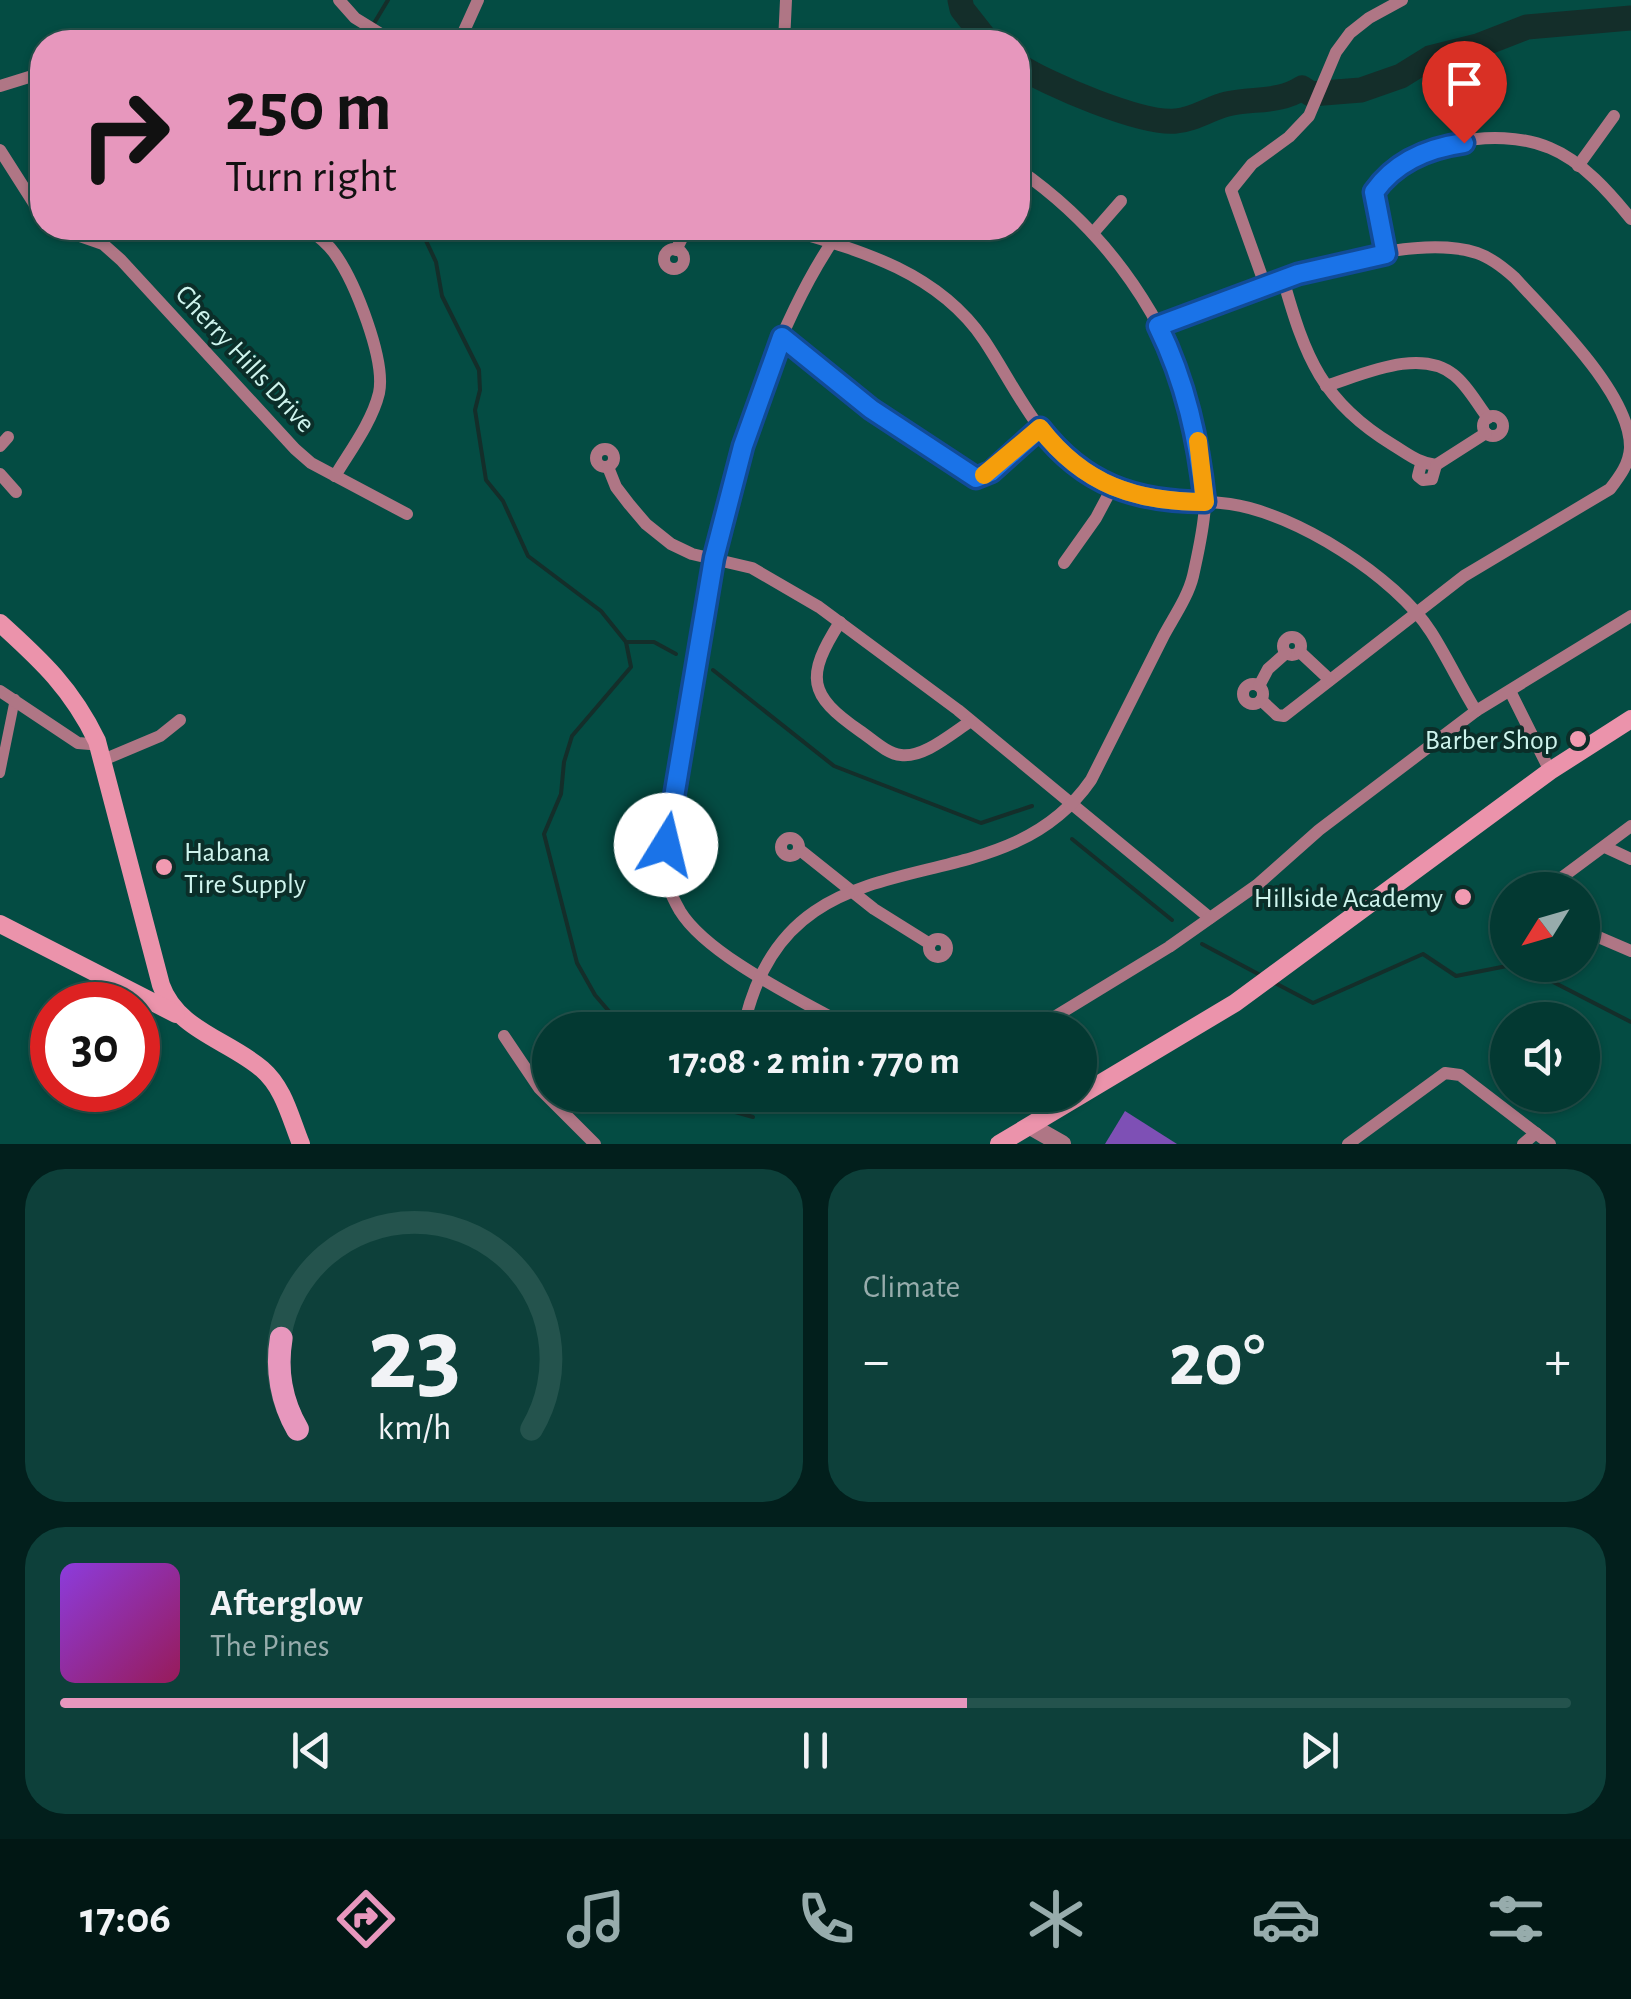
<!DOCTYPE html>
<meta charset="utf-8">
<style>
body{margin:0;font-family:"Alegreya Sans",sans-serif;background:#0d403a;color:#f1f3f6;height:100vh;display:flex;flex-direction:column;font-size:38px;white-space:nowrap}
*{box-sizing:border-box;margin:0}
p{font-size:32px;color:#97acac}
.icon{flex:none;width:55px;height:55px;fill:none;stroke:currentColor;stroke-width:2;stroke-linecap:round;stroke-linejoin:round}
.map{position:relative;height:1144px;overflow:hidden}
.details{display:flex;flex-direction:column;gap:25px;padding:25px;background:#021f1c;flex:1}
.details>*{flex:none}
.guide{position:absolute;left:30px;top:30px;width:1000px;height:210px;border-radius:40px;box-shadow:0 2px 8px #0004,0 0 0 2px #24534d;background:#e797bd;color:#111;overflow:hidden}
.needle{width:65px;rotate:233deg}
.fabs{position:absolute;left:1490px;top:872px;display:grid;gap:20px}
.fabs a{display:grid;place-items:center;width:110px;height:110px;border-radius:50%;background:#033932;box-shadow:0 2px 8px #0004,0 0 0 2px #24534d;font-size:50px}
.speed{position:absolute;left:30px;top:982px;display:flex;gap:20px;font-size:50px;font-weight:700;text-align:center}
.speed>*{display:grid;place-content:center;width:130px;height:130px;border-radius:50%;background:#033932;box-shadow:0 2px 8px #0004,0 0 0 2px #24534d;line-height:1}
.speed .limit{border:15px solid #d22;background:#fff;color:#111}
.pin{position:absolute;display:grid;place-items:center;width:85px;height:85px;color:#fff;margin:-102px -42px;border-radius:50% 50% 50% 0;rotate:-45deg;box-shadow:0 0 10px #0007}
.pin .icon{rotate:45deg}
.me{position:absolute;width:110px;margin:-55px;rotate:9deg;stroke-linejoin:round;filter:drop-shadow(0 0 8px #0008)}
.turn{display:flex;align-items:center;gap:35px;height:210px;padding:0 30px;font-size:45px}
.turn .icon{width:130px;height:130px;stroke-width:2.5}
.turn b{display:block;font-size:70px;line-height:85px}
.big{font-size:75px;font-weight:700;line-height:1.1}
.details .card{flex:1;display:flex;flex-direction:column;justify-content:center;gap:15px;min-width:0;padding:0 35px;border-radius:40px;background:#0d403a}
.details .dial{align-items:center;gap:0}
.dial svg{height:260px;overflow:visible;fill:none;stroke:#24534d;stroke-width:7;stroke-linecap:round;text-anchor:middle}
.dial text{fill:#f1f3f6;stroke:none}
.song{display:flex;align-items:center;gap:30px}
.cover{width:120px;height:120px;border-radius:15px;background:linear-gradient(135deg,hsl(270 70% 55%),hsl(330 70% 35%))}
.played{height:10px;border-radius:5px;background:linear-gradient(90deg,#e797bd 60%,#24534d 60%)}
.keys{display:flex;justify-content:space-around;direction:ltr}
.heat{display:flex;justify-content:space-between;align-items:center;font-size:55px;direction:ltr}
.details .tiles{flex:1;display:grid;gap:25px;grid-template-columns:1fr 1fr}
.card:last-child{grid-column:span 2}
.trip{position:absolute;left:532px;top:1012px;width:565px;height:100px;border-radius:50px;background:#033932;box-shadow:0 2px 8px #0004,0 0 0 2px #24534d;font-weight:700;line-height:100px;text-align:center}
.tab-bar{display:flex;height:160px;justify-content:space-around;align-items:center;background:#011714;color:#97acac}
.tab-bar .icon{width:70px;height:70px}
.tab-bar .active{color:#e797bd}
.tab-bar b{font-size:45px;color:#f1f3f6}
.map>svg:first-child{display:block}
.pitch{fill:#7e50b5}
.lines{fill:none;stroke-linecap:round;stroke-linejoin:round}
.stream{stroke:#142e2a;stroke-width:4}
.river{stroke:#142e2a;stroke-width:25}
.pedestrian{stroke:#af7685;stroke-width:10}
.minor{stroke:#af7685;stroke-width:12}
.tertiary{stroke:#af7685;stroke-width:18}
.secondary{stroke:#eb93ab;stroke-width:18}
.route-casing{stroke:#114b97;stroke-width:25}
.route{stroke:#1a73e8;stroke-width:18}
.slow{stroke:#f59e0b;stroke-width:18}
.poi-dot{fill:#f19ab1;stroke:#0b2e29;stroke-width:4}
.labels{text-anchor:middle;stroke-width:8;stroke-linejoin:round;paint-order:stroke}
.street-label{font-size:28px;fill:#cef4ed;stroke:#0b2e29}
.poi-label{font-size:28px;fill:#cef4ed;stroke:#0b2e29;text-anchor:end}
</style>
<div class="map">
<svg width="1631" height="1144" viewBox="0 0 1631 1144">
<rect width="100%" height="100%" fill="#044c43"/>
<path class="pitch" d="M1125 1111 1177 1144H1105Z"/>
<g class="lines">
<g class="stream">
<path d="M373 25 388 0"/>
<path d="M420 228 436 262 442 296 479 370 480 390 475 410 486 480 503 501 528 556 601 611 626 642 631 667 572 736 564 762 561 794 544 834 577 963 595 995 625 1030"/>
<path d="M626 642H654L676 654"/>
<path d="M713 670 834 766 981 823 1032 806"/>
<path d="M1072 839 1172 920"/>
<path d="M1202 944 1262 976"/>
<path d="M1520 965 1631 1022"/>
<path d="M1275 983 1313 1003 1423 954 1456 976 1512 965"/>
<path d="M704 1095 721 1108 753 1117"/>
</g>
<g class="river">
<path d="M960 0 962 9 988 42"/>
<path d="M1018 65C1046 84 1143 125 1176 121 1194 120 1210 108 1227 104 1253 98 1279 103 1302 88L1311 94 1361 90 1401 76 1430 58 1478 46 1527 27 1631 18"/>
</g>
<path class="pedestrian" d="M0 773 15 699"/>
<g class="minor">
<path d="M339 0 355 18 394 42"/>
<path d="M459 42 478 0"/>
<path d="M784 42 786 0"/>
<path d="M0 86 42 73"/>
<path d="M0 150 42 216"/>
<path d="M1578 166 1614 116"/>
<path d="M57 228 103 244 121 260 295 449 311 463 407 514"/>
<path d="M307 228C317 235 328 244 335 254 355 282 386 360 379 393 372 422 350 451 335 476"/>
<path d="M783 228C859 250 937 271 984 340 1014 385 1034 434 1079 467 1134 508 1168 496 1230 504 1295 513 1396 577 1431 632 1447 657 1460 685 1476 711"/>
<path d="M1093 233 1121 201"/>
<path d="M832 242C802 287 781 335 762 385 723 490 706 602 688 711 679 760 666 811 664 861 663 877 672 897 680 911 708 957 807 1003 854 1030"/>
<circle cx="674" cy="259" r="10"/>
<path d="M676 250 687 228"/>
<path d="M1385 254 1374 193C1408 142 1495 125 1550 148 1582 161 1610 193 1631 219"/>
<path d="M1283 279C1305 357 1322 402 1393 445 1408 454 1418 463 1436 465L1432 479 1423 480 1418 476 1421 464"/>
<path d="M1265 285 1231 190 1252 164 1289 137 1309 116 1336 52 1350 33 1369 18 1402 0"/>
<path d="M1158 326C1236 296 1397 227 1477 253 1492 258 1504 268 1515 278 1550 317 1631 394 1630 448 1629 464 1620 476 1610 489L1464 576 1284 716 1277 715 1261 700"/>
<path d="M782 337 871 409 976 478 991 473 1040 428"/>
<path d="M1326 386C1362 375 1420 347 1454 375 1468 386 1477 404 1488 418"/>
<circle cx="1493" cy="426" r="10"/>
<path d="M0 446 8 437"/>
<circle cx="605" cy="458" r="9"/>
<path d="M1436 465 1486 433"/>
<path d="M608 467 616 487 629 504 646 524 671 544 692 554 752 568 819 607 958 710 1210 918"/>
<path d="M0 474 16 492"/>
<path d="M1064 563 1096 518 1112 488"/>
<path d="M840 622C805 677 808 695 860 731 872 739 887 754 901 755 924 758 952 733 971 721"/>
<circle cx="1292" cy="646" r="9"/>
<path d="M1300 652 1330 680"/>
<circle cx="1253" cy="694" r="10"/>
<path d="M1259 686 1268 669 1286 653"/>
<path d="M0 691 78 743 90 744 97 741"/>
<path d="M1510 691 1550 771"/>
<path d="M103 760 160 736 180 720"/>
<circle cx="790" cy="847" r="9"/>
<path d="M1605 847 1631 859"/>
<path d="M800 850 874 909 930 944"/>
<path d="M1545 890 1631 826"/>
<path d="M1582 930 1631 951"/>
<circle cx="938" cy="948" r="9"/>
<path d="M743 1030C788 816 995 919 1091 780 1115 732 1139 685 1163 637 1173 618 1188 597 1193 576 1198 553 1205 524 1205 501 1204 368 1125 243 1018 169"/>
<path d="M1033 1030 1169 947 1257 885 1319 830 1476 711 1631 616"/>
<path d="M504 1036 539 1088 595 1144"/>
<path d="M1348 1144 1445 1073 1460 1075 1550 1144"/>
<path d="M1523 1144 1536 1133"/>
</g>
<path class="tertiary" d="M1032 1127 1062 1144"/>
<g class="secondary">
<path d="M0 623C42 661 72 689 97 741L161 985C177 1030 228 1040 262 1069 284 1088 290 1117 301 1144"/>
<path d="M0 924 176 1014"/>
<path d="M999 1144 1235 1003 1550 771 1631 719"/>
</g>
</g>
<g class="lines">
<g class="route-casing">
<path id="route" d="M666 845 714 558 743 446 782 337 871 409 976 478 991 472 1040 428C1084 485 1136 502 1205 502 1198 440 1186 383 1158 326L1298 274 1386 254 1374 192C1395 162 1428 148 1464 143"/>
</g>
<use href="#route" class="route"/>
<path class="slow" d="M984 475 1040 428C1084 485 1136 502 1205 502L1198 441"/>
</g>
<g class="poi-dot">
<circle cx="1578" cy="739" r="10"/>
<circle cx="164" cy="867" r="10"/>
<circle cx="1463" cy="897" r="10"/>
</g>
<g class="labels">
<g class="street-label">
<text transform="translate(246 358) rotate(47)" y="10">Cherry Hills Drive</text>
</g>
<g class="poi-label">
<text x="1558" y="749">Barber Shop</text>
<text x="184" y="861" text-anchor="start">Habana<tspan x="184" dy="32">Tire Supply</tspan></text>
<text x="1443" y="907">Hillside Academy</text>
</g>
</g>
</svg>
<div class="fabs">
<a><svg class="needle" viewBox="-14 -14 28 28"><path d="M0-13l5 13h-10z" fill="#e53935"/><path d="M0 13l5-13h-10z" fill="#97acac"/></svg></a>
<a><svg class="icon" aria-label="sound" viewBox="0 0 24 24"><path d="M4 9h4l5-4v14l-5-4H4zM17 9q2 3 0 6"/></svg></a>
</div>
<div class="speed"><div class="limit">30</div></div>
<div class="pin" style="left:1464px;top:143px;background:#d93025"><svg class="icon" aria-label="arrive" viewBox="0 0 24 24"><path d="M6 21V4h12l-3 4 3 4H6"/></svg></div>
<svg class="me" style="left:666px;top:845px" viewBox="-20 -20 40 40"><circle r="19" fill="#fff"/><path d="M0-13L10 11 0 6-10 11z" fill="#1a73e8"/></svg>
<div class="trip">17:08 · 2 min · 770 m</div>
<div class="guide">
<div class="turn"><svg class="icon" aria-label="right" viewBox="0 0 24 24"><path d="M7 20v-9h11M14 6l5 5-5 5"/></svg><div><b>250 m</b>Turn right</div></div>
</div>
</div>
<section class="details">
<div class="tiles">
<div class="card dial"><svg viewBox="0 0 100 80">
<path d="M14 69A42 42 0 1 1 86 69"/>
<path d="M14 69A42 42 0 0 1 9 41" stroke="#e797bd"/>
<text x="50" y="56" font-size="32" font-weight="700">23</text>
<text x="50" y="72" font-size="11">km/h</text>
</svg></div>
<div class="card"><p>Climate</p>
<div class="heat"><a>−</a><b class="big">20°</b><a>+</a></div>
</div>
<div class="card">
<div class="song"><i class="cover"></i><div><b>Afterglow</b><p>The Pines</p></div></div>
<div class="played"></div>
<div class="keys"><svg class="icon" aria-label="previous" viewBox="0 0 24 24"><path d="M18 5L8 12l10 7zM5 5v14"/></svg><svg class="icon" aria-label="pause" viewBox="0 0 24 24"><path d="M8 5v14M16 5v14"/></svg><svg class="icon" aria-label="next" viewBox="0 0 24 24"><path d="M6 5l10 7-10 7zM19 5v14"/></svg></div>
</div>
</div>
</section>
<nav class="tab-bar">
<b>17:06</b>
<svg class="icon active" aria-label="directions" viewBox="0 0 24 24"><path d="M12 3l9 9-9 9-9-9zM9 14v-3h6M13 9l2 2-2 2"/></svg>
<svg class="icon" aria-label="music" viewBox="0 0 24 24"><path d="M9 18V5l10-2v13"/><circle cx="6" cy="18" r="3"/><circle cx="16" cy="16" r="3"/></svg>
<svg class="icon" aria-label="phone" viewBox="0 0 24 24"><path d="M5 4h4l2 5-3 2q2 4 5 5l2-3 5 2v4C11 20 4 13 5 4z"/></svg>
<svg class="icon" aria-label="climate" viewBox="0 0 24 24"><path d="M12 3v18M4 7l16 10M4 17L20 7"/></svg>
<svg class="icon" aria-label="car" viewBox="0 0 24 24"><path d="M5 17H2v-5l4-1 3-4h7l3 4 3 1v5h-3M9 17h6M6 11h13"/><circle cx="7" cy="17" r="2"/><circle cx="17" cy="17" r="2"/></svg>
<svg class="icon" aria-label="filters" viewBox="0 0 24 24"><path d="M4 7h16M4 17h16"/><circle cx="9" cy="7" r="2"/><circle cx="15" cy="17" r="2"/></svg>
</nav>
